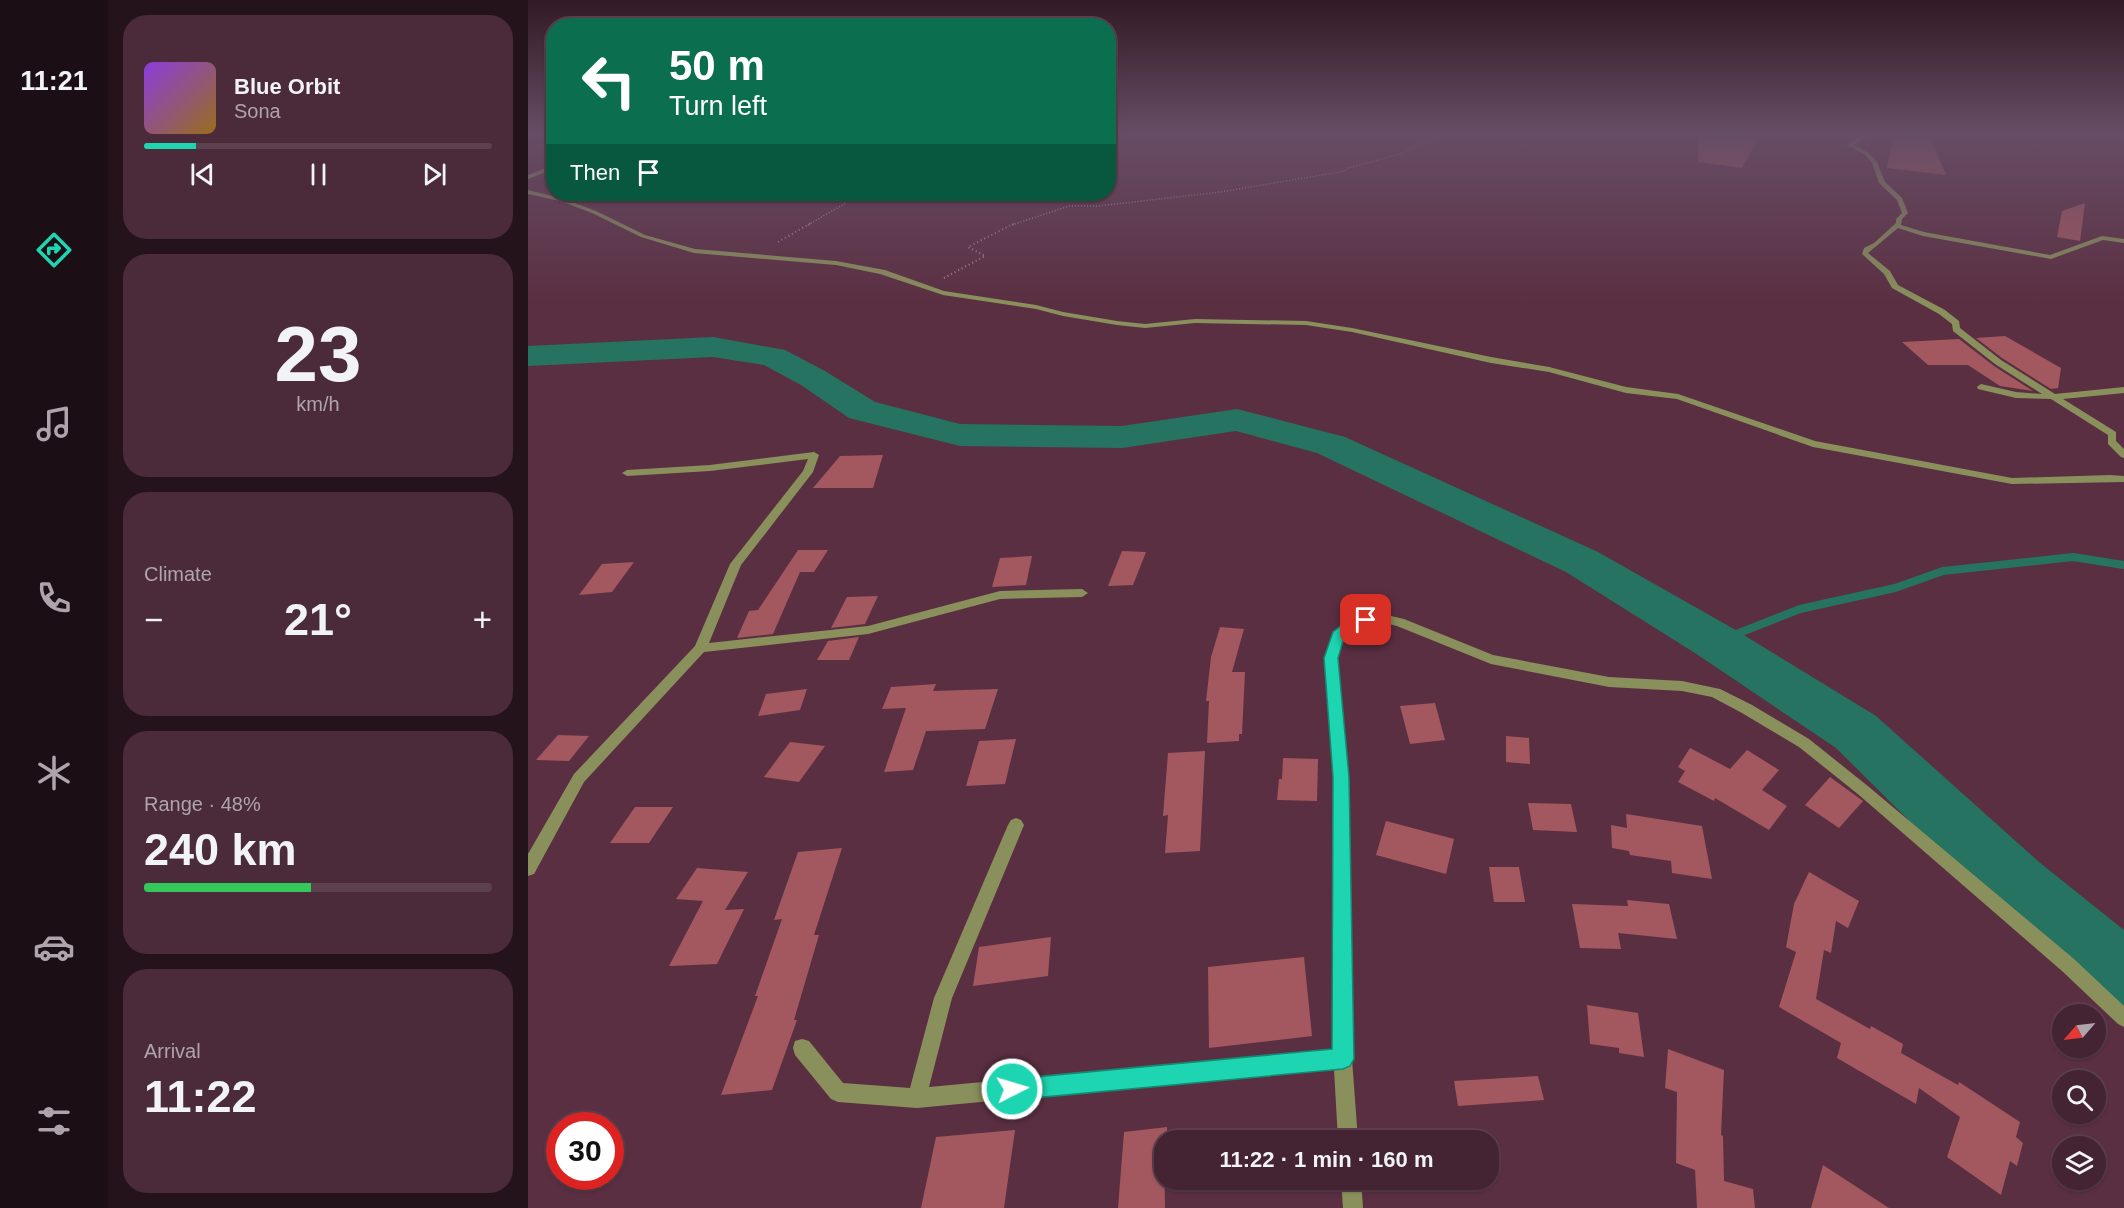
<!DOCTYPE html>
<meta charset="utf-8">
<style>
body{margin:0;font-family:Arial,sans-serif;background:#4b2b3a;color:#f1f3f6;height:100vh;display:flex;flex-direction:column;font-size:22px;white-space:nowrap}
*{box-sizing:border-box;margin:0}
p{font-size:20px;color:#afa4ac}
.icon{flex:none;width:33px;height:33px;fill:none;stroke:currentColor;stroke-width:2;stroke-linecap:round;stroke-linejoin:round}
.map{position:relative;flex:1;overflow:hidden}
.details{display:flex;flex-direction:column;gap:15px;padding:15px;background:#25131c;width:420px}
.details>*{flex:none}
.banner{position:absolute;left:18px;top:18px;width:570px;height:183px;border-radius:24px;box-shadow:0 2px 4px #0004,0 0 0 2px #5c404d;background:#0b6e4f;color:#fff;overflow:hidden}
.needle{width:39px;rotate:242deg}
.controls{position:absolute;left:1524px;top:1004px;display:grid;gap:12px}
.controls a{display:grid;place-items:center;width:54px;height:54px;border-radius:50%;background:#442332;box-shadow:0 2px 4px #0004,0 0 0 2px #5c404d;font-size:30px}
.speed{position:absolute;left:18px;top:1112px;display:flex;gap:12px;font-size:30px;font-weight:700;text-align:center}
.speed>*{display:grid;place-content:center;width:78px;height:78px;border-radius:50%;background:#442332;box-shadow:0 2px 4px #0004,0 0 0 2px #5c404d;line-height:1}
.speed .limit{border:9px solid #d22;background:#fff;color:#111}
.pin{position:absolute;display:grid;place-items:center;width:51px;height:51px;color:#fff;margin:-26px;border-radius:12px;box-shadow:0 3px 9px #0006}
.me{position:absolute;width:66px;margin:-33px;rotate:85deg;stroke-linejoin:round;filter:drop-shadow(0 0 4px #0008)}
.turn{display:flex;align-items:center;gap:21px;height:126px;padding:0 24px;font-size:27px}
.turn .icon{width:78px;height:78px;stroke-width:2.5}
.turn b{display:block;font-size:42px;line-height:51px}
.then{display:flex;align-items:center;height:57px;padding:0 24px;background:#0003;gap:12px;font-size:22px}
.big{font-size:45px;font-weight:600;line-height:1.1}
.details .card{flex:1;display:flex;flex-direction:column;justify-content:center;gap:9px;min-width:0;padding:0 21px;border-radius:24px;background:#4b2b3a}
.details .dial{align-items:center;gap:0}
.dial b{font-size:78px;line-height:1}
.song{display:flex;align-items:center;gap:18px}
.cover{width:72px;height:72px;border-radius:9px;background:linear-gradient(135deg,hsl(270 70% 55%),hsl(40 70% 35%))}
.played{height:6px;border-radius:3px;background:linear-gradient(90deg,#1dd5b1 15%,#5c404d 15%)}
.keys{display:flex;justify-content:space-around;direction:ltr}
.heat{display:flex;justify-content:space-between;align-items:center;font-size:33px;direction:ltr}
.charge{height:9px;border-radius:4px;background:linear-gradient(90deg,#34c759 48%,#5c404d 0)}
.trip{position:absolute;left:626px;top:1130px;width:345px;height:60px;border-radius:24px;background:#442332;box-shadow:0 2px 4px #0004,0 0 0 2px #5c404d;font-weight:600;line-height:60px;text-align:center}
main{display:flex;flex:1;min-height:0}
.tabs{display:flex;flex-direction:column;width:108px;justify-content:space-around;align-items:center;background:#1b0e14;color:#afa4ac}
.tabs .icon{width:42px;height:42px}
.tabs .on{color:#1dd5b1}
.tabs b{font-size:27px;color:#f1f3f6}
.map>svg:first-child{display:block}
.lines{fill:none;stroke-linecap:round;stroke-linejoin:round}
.stream{stroke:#267361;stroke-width:8}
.river{fill:#267361;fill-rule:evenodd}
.building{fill:#a3575f}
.path-far1{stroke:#b18d9b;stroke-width:1.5;stroke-dasharray:1 2;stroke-linecap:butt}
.path{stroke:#b18d9b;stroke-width:2;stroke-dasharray:1 3;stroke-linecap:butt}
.minor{fill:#8a905c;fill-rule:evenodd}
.route{fill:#1dd5b1;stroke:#138a73;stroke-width:1.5}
</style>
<main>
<nav class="tabs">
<b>11:21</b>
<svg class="icon on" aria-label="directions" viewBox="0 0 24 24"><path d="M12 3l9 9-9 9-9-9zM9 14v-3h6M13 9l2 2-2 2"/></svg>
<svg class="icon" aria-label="music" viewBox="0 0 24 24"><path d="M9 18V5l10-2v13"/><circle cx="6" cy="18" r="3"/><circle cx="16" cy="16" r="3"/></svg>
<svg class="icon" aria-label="phone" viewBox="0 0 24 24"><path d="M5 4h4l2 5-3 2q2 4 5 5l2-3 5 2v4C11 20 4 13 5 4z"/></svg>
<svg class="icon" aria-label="climate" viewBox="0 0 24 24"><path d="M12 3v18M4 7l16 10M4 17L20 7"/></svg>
<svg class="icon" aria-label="car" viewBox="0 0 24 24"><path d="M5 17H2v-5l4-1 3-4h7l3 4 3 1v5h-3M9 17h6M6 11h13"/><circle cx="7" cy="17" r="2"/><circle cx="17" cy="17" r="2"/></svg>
<svg class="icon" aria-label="filters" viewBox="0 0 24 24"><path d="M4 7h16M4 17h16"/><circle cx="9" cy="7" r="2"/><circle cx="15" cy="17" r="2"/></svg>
</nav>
<section class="details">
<div class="card">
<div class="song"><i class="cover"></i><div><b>Blue Orbit</b><p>Sona</p></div></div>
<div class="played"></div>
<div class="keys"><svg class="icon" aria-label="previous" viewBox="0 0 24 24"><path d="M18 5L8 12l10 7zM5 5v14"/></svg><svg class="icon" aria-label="pause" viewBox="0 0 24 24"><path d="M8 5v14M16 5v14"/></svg><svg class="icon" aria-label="next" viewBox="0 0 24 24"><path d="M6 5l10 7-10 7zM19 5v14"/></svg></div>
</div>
<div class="card dial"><b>23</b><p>km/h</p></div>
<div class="card"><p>Climate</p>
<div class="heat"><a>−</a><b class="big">21°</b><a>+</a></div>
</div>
<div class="card"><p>Range · 48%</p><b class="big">240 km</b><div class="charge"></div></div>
<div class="card"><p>Arrival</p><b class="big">11:22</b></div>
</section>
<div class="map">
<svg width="1596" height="1208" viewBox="0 0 1596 1208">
<rect width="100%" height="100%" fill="#5b2f42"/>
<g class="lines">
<path class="stream" d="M1188 642 1272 609 1367 588 1415 571 1545 557 1596 565"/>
<path class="river" d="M185 337 257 350 297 371 347 402 432 424 594 426 709 409 817 437 1070 552 1206 629 1348 716 1511 862 1596 930V1009L1571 999 1465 904 1308 748 1170 655 1038 572 789 453 708 431 594 448 432 446 321 418 273 385 236 365 185 357 0 366V346Z"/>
</g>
<g class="building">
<path d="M1171 133H1233L1214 168 1170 162Z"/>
<path d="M1366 133 1401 135 1418 175 1359 168Z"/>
<path d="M1557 203 1552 241 1529 237 1534 211Z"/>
<path d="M1477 336 1533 368 1530 388 1523 389 1474 358 1448 338Z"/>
<path d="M1431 339 1466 366 1505 391 1472 386 1440 365H1400L1374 342Z"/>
<path d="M355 455 345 488H285L312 456Z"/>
<path d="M270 550H300L286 572H272L245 634 209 638 221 611 230 610Z"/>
<path d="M594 551 618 552 605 585 580 586Z"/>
<path d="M504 556 498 585 464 587 472 558Z"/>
<path d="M106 562 84 592 51 595 74 564Z"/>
<path d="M350 596 337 624 303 628 319 597Z"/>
<path d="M692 627 716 629 704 672H717L714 734H711V741L679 743 681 701H678L683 657Z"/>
<path d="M331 637 321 660H289L300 641Z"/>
<path d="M408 684 405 691 470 689 457 729 398 731 385 770 356 772 378 708 354 709 363 687Z"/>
<path d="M279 689 272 710 230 716 238 694Z"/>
<path d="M907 703 917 740 882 744 872 706Z"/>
<path d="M30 735 61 736 41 761 8 760Z"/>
<path d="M978 736 1001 738 1002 764 978 762Z"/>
<path d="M488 739 477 784 438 786 451 741Z"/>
<path d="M262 742 297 746 271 782 236 777Z"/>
<path d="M1162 748 1202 769 1219 750 1251 770 1234 790 1259 806 1241 830 1187 798 1186 801 1150 782 1157 771 1150 767Z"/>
<path d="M677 751 672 851 637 853 640 815 635 816 640 753Z"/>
<path d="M755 758 790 759 789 801 749 800 751 779H754Z"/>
<path d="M1302 777 1335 801 1311 828 1277 805Z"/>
<path d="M1000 803 1043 804 1049 832 1005 830Z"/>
<path d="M107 807H145L121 843H82Z"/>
<path d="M1098 814 1174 826 1184 879 1144 873 1143 861 1102 855 1101 851 1084 848 1083 825 1099 828Z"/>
<path d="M858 821 926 839 918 874 848 855Z"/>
<path d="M314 848 286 935H291L266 1020H269L244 1090 193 1095 230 996H227L254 919 246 920 270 852Z"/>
<path d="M961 867H991L997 902H966Z"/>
<path d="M169 868 220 872 197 910 216 909 189 964 141 966 175 901 148 899Z"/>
<path d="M1281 872 1331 901 1320 928 1308 921 1303 953 1296 950 1288 999 1342 1029 1343 1026 1375 1044 1373 1053 1430 1085 1431 1082 1492 1122 1488 1137 1495 1143 1489 1166 1482 1161 1473 1195 1419 1157 1432 1117 1391 1088 1388 1104 1309 1058 1313 1043 1251 1007 1268 952 1258 947 1266 904Z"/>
<path d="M1099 900 1141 904 1149 939 1090 933 1093 949 1052 948 1044 904 1100 906Z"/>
<path d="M523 937 520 976 445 986 451 947Z"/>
<path d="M776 957 784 1036 681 1048 680 967Z"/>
<path d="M1059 1005 1110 1013 1116 1057 1091 1053V1048L1062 1044Z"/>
<path d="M1140 1049 1196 1070 1193 1135 1195 1136 1196 1181 1225 1189 1227 1208H1169L1167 1170 1148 1163 1149 1092 1137 1088Z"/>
<path d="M1010 1076 1016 1100 930 1106 926 1081Z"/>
<path d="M639 1127V1140H636L637 1208H590L596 1132Z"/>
<path d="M487 1130 476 1208H393L408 1137Z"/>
<path d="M1295 1165 1361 1208H1283Z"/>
</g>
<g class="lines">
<g class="path-far1">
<path d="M280 225 333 194"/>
<path d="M484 225 541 206H570L693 192 817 171 820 168 872 154 913 134 930 135 932 133"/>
</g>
<g class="path">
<path d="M250 242 283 223"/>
<path d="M416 278 457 256 440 247 487 223"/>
</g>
<g class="minor">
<path d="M1338 133H1344L1326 145 1341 153 1349 162 1357 182 1374 198 1380 213 1374 219 1373 225 1396 232 1522 255 1574 236 1596 239V243L1575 240 1523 259 1395 236 1370 228 1340 253 1362 271 1370 285 1417 310 1431 321 1432 328 1473 360 1527 394 1596 387V393L1535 399 1588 432V441L1596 449V458L1593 457 1580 444V435L1523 399 1488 398 1450 389 1449 387 1453 384 1488 392 1514 394 1467 364 1425 331 1424 324 1411 314 1364 288 1356 274 1334 254 1336 248 1346 243 1368 223V219L1374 213 1369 200 1351 183 1344 163 1337 155 1319 145Z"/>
<path d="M26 165V169L0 179V175Z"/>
<path d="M0 190 36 199 68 211 117 235 167 249 308 261 357 270 416 291 508 305 535 312 589 321 617 324 667 319 778 321 824 328 963 357 1021 367 1098 387 1150 394 1287 441 1484 478 1582 475 1596 476V482L1484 484 1285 447 1149 399 1098 393 1021 372 963 363 824 332 778 325 667 323 617 328 589 325 535 316 508 309 415 295 352 274 308 265 166 253 113 237 64 213 32 201 0 194Z"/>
<path d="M286 452 291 455 285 472 213 565 181 643 340 626 472 591 554 589 560 593 554 597 472 599 340 634 176 652 56 782 6 874 0 876V854L46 774 167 646 202 564 275 471 280 459 182 471 99 476 94 473 99 470 182 465Z"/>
<path d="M850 613 876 619 965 655 1081 677 1154 681 1192 689 1224 705 1281 739 1341 787 1546 959 1596 1006V1027L1590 1024 1534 971 1331 795 1271 747 1214 713 1184 697 1154 691 1081 687 963 664 869 626 850 621 830 625 816 638 809 658 820 777 824 1059 830 1140H810L806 1069 389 1108 310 1102 303 1099 267 1055 265 1048 267 1041 274 1039 281 1041 315 1083 382 1088 406 998 480 825 483 820 488 818 493 820 496 825 424 998 401 1087 806 1050V777L797 658 806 633 822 619Z"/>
<path d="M813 1179H833L835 1208H815Z"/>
</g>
</g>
<linearGradient id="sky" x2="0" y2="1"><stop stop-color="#321a24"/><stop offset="0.44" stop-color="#664d65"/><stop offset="1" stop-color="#664d65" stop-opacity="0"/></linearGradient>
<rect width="1596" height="302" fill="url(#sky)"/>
<path class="route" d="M838 615 845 620 843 623 830 626 816 638 810 658 821 777 826 1059 822 1066 815 1069 484 1100 476 1097 473 1089 476 1082 484 1079 804 1049 805 777 796 658 805 632 821 619Z"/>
</svg>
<div class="controls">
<a><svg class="needle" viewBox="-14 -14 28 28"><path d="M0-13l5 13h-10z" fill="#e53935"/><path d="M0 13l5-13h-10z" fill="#afa4ac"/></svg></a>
<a><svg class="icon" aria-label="search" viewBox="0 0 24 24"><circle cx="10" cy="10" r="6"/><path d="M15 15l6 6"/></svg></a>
<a><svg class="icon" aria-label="layers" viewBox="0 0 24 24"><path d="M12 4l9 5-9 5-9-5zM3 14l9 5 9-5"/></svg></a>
</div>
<div class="speed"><div class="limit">30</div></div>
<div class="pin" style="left:838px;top:620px;background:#d93025"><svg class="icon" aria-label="arrive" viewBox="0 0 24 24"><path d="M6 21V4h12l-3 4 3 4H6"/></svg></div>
<svg class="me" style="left:484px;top:1089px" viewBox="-20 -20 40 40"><circle r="17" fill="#1dd5b1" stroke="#fff" stroke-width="3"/><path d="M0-11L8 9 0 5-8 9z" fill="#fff"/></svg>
<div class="trip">11:22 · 1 min · 160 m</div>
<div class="banner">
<div class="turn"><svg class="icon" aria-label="left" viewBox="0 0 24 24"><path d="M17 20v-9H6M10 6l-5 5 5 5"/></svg><div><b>50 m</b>Turn left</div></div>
<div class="then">Then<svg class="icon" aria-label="arrive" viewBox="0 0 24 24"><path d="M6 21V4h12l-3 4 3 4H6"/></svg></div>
</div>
</div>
</main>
